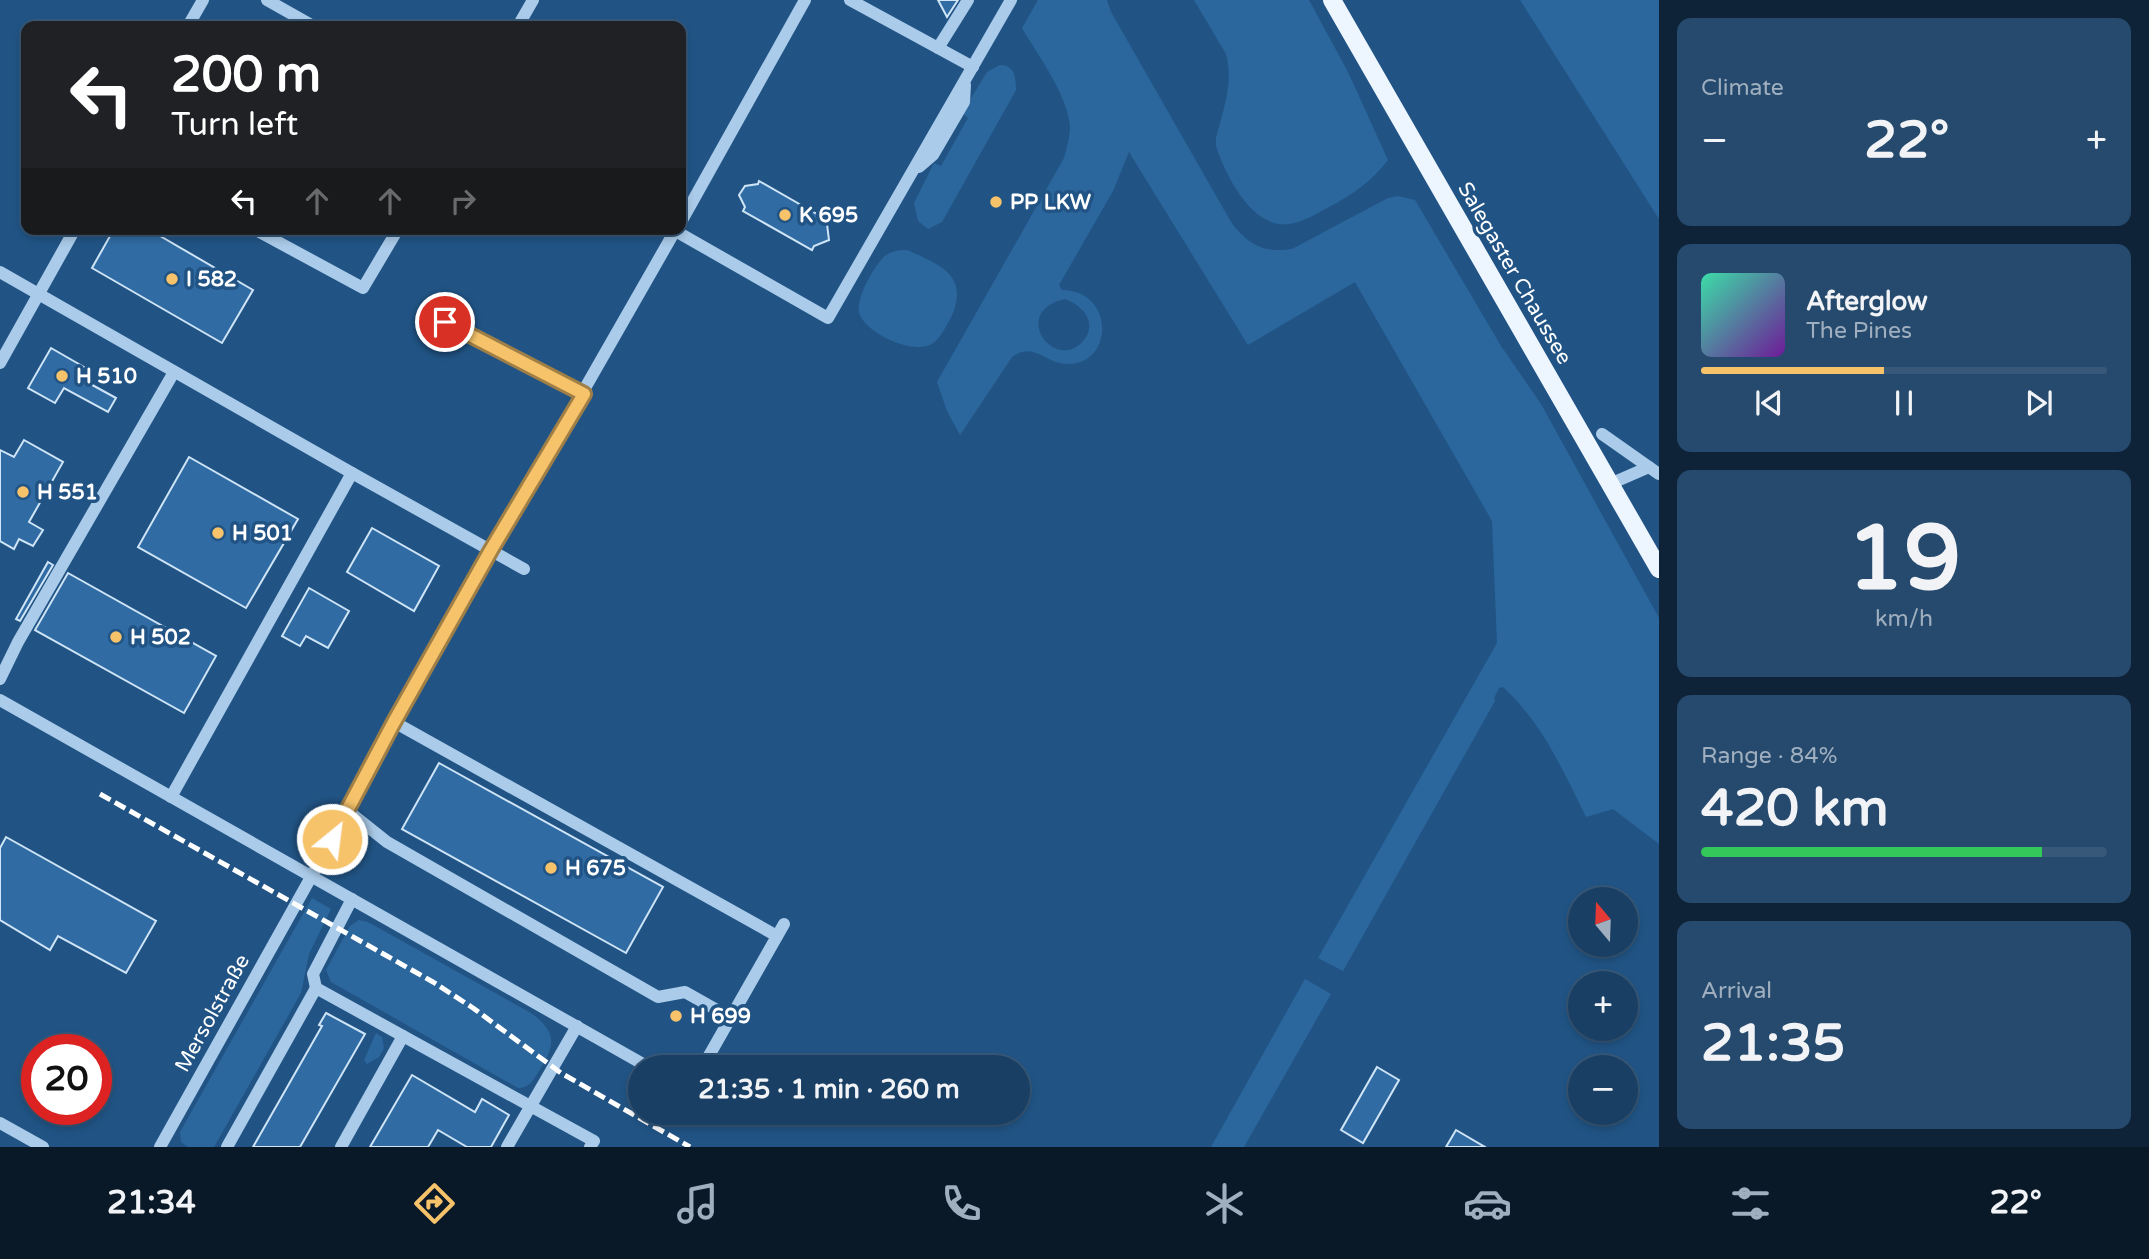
<!DOCTYPE html>
<meta charset="utf-8">
<style>
body{margin:0;font-family:"Varela Round",sans-serif;background:#264a6d;color:#f1f3f6;height:100vh;display:flex;flex-direction:column;font-size:26px;white-space:nowrap}
*{box-sizing:border-box;margin:0}
p{font-size:23px;color:#9fafbf}
.icon{flex:none;width:38px;height:38px;fill:none;stroke:currentColor;stroke-width:2;stroke-linecap:round;stroke-linejoin:round}
.map{position:relative;flex:1;overflow:hidden}
.sheet{display:flex;flex-direction:column;gap:18px;padding:18px;background:#0e2337;width:490px}
.sheet>*{flex:none}
.top-card{position:absolute;left:21px;top:21px;width:665px;height:214px;border-radius:14px;box-shadow:0 4px 10px #0003,0 0 0 2px #375878;background:#202124;color:#fff;overflow:hidden}
.needle{width:46px;rotate:341deg}
.controls{position:absolute;left:1568px;top:887px;display:grid;gap:14px}
.controls a{display:grid;place-items:center;width:70px;height:70px;border-radius:50%;background:#193f64;box-shadow:0 4px 10px #0003,0 0 0 2px #375878;font-size:35px}
.speed{position:absolute;left:21px;top:1034px;display:flex;gap:14px;font-size:35px;font-weight:700;text-align:center}
.speed>*{display:grid;place-content:center;width:91px;height:91px;border-radius:50%;background:#193f64;box-shadow:0 4px 10px #0003,0 0 0 2px #375878;line-height:1}
.speed .limit{border:10px solid #d22;background:#fff;color:#111}
.pin{position:absolute;display:grid;place-items:center;width:60px;height:60px;color:#fff;margin:-30px;border:4px solid #fff;border-radius:50%;box-shadow:0 2px 7px #0007}
.me{position:absolute;width:77px;margin:-38px;rotate:29deg;stroke-linejoin:round;filter:drop-shadow(0 0 5px #0008)}
.turn{display:flex;align-items:center;gap:24px;height:147px;padding:0 35px;font-size:32px}
.turn .icon{width:91px;height:91px;stroke-width:2.5}
.turn b{display:block;font-size:49px;line-height:60px}
.lanes{display:flex;align-items:center;height:66px;padding:0 35px;background:#0003;justify-content:center;gap:35px;direction:ltr}
.lanes .off{opacity:.35}
.big{font-size:52px;font-weight:800;line-height:1.1}
.sheet .tile{flex:1;display:flex;flex-direction:column;justify-content:center;gap:10px;min-width:0;padding:0 24px;border-radius:14px;background:#264a6d}
.sheet .dial{align-items:center;gap:0}
.dial b{font-size:91px;line-height:1}
.song{display:flex;align-items:center;gap:21px}
.cover{width:84px;height:84px;border-radius:10px;background:linear-gradient(135deg,hsl(160 70% 55%),hsl(280 70% 35%))}
.played{height:7px;border-radius:4px;background:linear-gradient(90deg,#f6c36b 45%,#375878 45%)}
.keys{display:flex;justify-content:space-around;direction:ltr}
.heat{display:flex;justify-content:space-between;align-items:center;font-size:38px;direction:ltr}
.charge{height:10px;border-radius:5px;background:linear-gradient(90deg,#34c759 84%,#375878 0)}
.trip{position:absolute;left:628px;top:1055px;width:402px;height:70px;border-radius:35px;background:#193f64;box-shadow:0 4px 10px #0003,0 0 0 2px #375878;font-weight:800;line-height:70px;text-align:center}
.menu{display:flex;height:112px;justify-content:space-around;align-items:center;background:#0a1928;color:#9fafbf}
.menu .icon{width:49px;height:49px}
.menu .selected{color:#f6c36b}
.menu b{font-size:32px;color:#f1f3f6}
main{display:flex;flex:1;min-height:0}
.map>svg:first-child{display:block}
.green{fill:#2b679d;fill-rule:evenodd}
.building{fill:#306ca3;stroke:#cee4f7;stroke-width:2}
.lines{fill:none;stroke-linecap:round;stroke-linejoin:round}
.minor{stroke:#aacbe9;stroke-width:12}
.major{stroke:#edf5fe;stroke-width:18}
.rail{stroke:#fff;stroke-width:5;stroke-dasharray:12 5;stroke-linecap:butt}
.route-casing{stroke:#a07f46;stroke-width:18}
.route{stroke:#f6c36b;stroke-width:12}
.poi-dot{fill:#f6c36b;stroke:#215485;stroke-width:2.5}
.labels{text-anchor:middle;stroke-width:7;stroke-linejoin:round;paint-order:stroke}
.poi-label{font-size:21px;font-weight:bold;fill:#fff;stroke:#215485;text-anchor:start}
.street-label{font-size:21px;fill:#fff;stroke:#215485}
</style>
<main>
<div class="map">
<svg width="1659" height="1147" viewBox="0 0 1659 1147">
<rect width="100%" height="100%" fill="#215485"/>
<g class="green">
<path d="M1038 0H1107L1111 12 1231 222C1248 245 1263 253 1292 249L1388 198 1398 196 1415 200 1501 346 1541 404 1659 618V844L1613 809 1586 817C1563 770 1542 723 1503 687L1499 688 1494 698 1495 701 1343 971 1318 958 1497 643 1492 521 1355 282 1248 345 1129 152 1113 191 1059 285 1062 290C1110 290 1115 353 1077 363 1047 370 1037 339 1012 357L960 435 947 411 937 382 1064 158C1067 147 1070 137 1070 126 1067 94 1038 55 1022 28ZM1065 299C1082 305 1098 322 1084 340 1056 375 1008 312 1065 299Z"/>
<path d="M1194 0H1309L1348 72 1388 160C1372 181 1352 195 1329 207 1318 213 1306 220 1294 223 1255 234 1226 177 1216 146V138C1223 110 1234 83 1226 54Z"/>
<path d="M1520 0H1659V219Z"/>
<path d="M1000 65C1015 65 1016 78 1016 90L942 222 928 229 918 221 914 203 934 163 941 166 968 118 962 113 987 72Z"/>
<path d="M907 250C938 264 968 274 953 313 948 323 941 338 932 344 913 355 864 333 859 312 856 298 875 264 886 255 892 251 899 250 907 250Z"/>
<path d="M312 898 331 909 309 954 301 993 214 1147H188L181 1142 180 1132Z"/>
<path d="M359 920 368 922 531 1013C557 1032 556 1045 539 1071 533 1080 530 1088 518 1088L331 982 326 970 350 926Z"/>
<path d="M1305 979 1331 994 1244 1147H1211Z"/>
<path d="M376 1033 382 1037 384 1048 379 1057 367 1064 364 1060Z"/>
</g>
<g class="building">
<path d="M938 0H958L947 17Z"/>
<path d="M759 181 829 221 827 224 829 240 814 246 812 250 743 211 745 207 739 195 745 186 758 184Z"/>
<path d="M114 229H148L253 290 222 343 92 268Z"/>
<path d="M51 348 91 371 85 381 116 398 108 412 64 388 55 403 28 388Z"/>
<path d="M24 440 63 462 29 522 43 530 33 546 19 539 14 549 0 541V450L14 457Z"/>
<path d="M189 457 298 519 246 608 138 547Z"/>
<path d="M372 528 439 566 414 611 347 572Z"/>
<path d="M48 562 53 565 20 621 16 619Z"/>
<path d="M68 573 216 656 184 713 35 630Z"/>
<path d="M309 588 349 611 328 648 306 636 300 646 282 636Z"/>
<path d="M439 763 663 887 626 953 402 829Z"/>
<path d="M6 837 156 921 126 973 58 936 50 950 0 920V848Z"/>
<path d="M326 1013 365 1034 300 1147H253L322 1026 319 1025Z"/>
<path d="M1377 1067 1399 1080 1363 1143 1341 1130Z"/>
<path d="M412 1075 475 1112 482 1099 509 1115 491 1147H467L438 1130 428 1147H370Z"/>
<path d="M1456 1130 1485 1147H1446Z"/>
</g>
<g class="lines">
<g class="minor">
<path d="M267 0 313 26"/>
<path d="M850 0 973 67"/>
<path d="M188 26 203 0"/>
<path d="M518 26 533 0"/>
<path d="M938 48 968 0"/>
<path d="M919 167 933 155 964 102 965 85"/>
<path d="M681 222 805 0"/>
<path d="M254 229 363 288 398 229"/>
<path d="M672 229 828 318 1011 0"/>
<path d="M0 272 352 473 524 569"/>
<path d="M445 322 584 394"/>
<path d="M0 363 75 229"/>
<path d="M1602 434 1659 474"/>
<path d="M1610 484 1649 467"/>
<path d="M0 679 18 642 174 372"/>
<path d="M0 700 650 1068"/>
<path d="M394 722 777 936"/>
<path d="M171 797 352 473"/>
<path d="M348 811 387 842 658 997 685 992 731 1018"/>
<path d="M352 899 313 974 316 988 403 1036"/>
<path d="M702 1068 784 924"/>
<path d="M0 1123 43 1147"/>
<path d="M160 1147 348 811 394 722 676 229"/>
<path d="M227 1147 316 988"/>
<path d="M341 1147 403 1036 594 1141 590 1147"/>
<path d="M507 1147 577 1026"/>
</g>
<path class="major" d="M1332 0 1659 569"/>
<path class="rail" d="M100 794 433 982 473 1008 561 1073 690 1147"/>
</g>
<g class="lines">
<g class="route-casing">
<path id="route" d="M332 839 394 722 491 550 584 394 445 322"/>
</g>
<use href="#route" class="route"/>
</g>
<g class="poi-dot">
<circle cx="996" cy="202" r="7"/>
<circle cx="785" cy="215" r="7"/>
<circle cx="172" cy="279" r="7"/>
<circle cx="62" cy="376" r="7"/>
<circle cx="23" cy="492" r="7"/>
<circle cx="218" cy="533" r="7"/>
<circle cx="116" cy="637" r="7"/>
<circle cx="551" cy="868" r="7"/>
<circle cx="676" cy="1016" r="7"/>
</g>
<g class="labels">
<g class="poi-label">
<text x="1010" y="209">PP LKW</text>
<text x="799" y="222">K 695</text>
<text x="186" y="286">I 582</text>
<text x="76" y="383">H 510</text>
<text x="37" y="499">H 551</text>
<text x="232" y="540">H 501</text>
<text x="130" y="644">H 502</text>
<text x="565" y="875">H 675</text>
<text x="690" y="1023">H 699</text>
</g>
<g class="street-label">
<text transform="translate(1515 273) rotate(60)" y="7">Salegaster Chaussee</text>
<text transform="translate(212 1013) rotate(-61)" y="7">Mersolstraße</text>
</g>
</g>
</svg>
<div class="controls">
<a><svg class="needle" viewBox="-14 -14 28 28"><path d="M0-13l5 13h-10z" fill="#e53935"/><path d="M0 13l5-13h-10z" fill="#9fafbf"/></svg></a>
<a>+</a>
<a>−</a>
</div>
<div class="speed"><div class="limit">20</div></div>
<div class="pin" style="left:445px;top:322px;background:#d93025"><svg class="icon" aria-label="arrive" viewBox="0 0 24 24"><path d="M6 21V4h12l-3 4 3 4H6"/></svg></div>
<svg class="me" style="left:332px;top:839px" viewBox="-20 -20 40 40"><circle r="17" fill="#f6c36b" stroke="#fff" stroke-width="3"/><path d="M0-11L8 9 0 5-8 9z" fill="#fff"/></svg>
<div class="trip">21:35 · 1 min · 260 m</div>
<div class="top-card">
<div class="turn"><svg class="icon" aria-label="left" viewBox="0 0 24 24"><path d="M17 20v-9H6M10 6l-5 5 5 5"/></svg><div><b>200 m</b>Turn left</div></div>
<div class="lanes"><svg class="icon" aria-label="left" viewBox="0 0 24 24"><path d="M17 20v-9H6M10 6l-5 5 5 5"/></svg><svg class="icon off" aria-label="ahead" viewBox="0 0 24 24"><path d="M12 20V5M6 11l6-6 6 6"/></svg><svg class="icon off" aria-label="ahead" viewBox="0 0 24 24"><path d="M12 20V5M6 11l6-6 6 6"/></svg><svg class="icon off" aria-label="right" viewBox="0 0 24 24"><path d="M7 20v-9h11M14 6l5 5-5 5"/></svg></div>
</div>
</div>
<section class="sheet">
<div class="tile"><p>Climate</p>
<div class="heat"><a>−</a><b class="big">22°</b><a>+</a></div>
</div>
<div class="tile">
<div class="song"><i class="cover"></i><div><b>Afterglow</b><p>The Pines</p></div></div>
<div class="played"></div>
<div class="keys"><svg class="icon" aria-label="previous" viewBox="0 0 24 24"><path d="M18 5L8 12l10 7zM5 5v14"/></svg><svg class="icon" aria-label="pause" viewBox="0 0 24 24"><path d="M8 5v14M16 5v14"/></svg><svg class="icon" aria-label="next" viewBox="0 0 24 24"><path d="M6 5l10 7-10 7zM19 5v14"/></svg></div>
</div>
<div class="tile dial"><b>19</b><p>km/h</p></div>
<div class="tile"><p>Range · 84%</p><b class="big">420 km</b><div class="charge"></div></div>
<div class="tile"><p>Arrival</p><b class="big">21:35</b></div>
</section>
</main>
<nav class="menu">
<b>21:34</b>
<svg class="icon selected" aria-label="directions" viewBox="0 0 24 24"><path d="M12 3l9 9-9 9-9-9zM9 14v-3h6M13 9l2 2-2 2"/></svg>
<svg class="icon" aria-label="music" viewBox="0 0 24 24"><path d="M9 18V5l10-2v13"/><circle cx="6" cy="18" r="3"/><circle cx="16" cy="16" r="3"/></svg>
<svg class="icon" aria-label="phone" viewBox="0 0 24 24"><path d="M5 4h4l2 5-3 2q2 4 5 5l2-3 5 2v4C11 20 4 13 5 4z"/></svg>
<svg class="icon" aria-label="climate" viewBox="0 0 24 24"><path d="M12 3v18M4 7l16 10M4 17L20 7"/></svg>
<svg class="icon" aria-label="car" viewBox="0 0 24 24"><path d="M5 17H2v-5l4-1 3-4h7l3 4 3 1v5h-3M9 17h6M6 11h13"/><circle cx="7" cy="17" r="2"/><circle cx="17" cy="17" r="2"/></svg>
<svg class="icon" aria-label="filters" viewBox="0 0 24 24"><path d="M4 7h16M4 17h16"/><circle cx="9" cy="7" r="2"/><circle cx="15" cy="17" r="2"/></svg>
<b>22°</b>
</nav>
